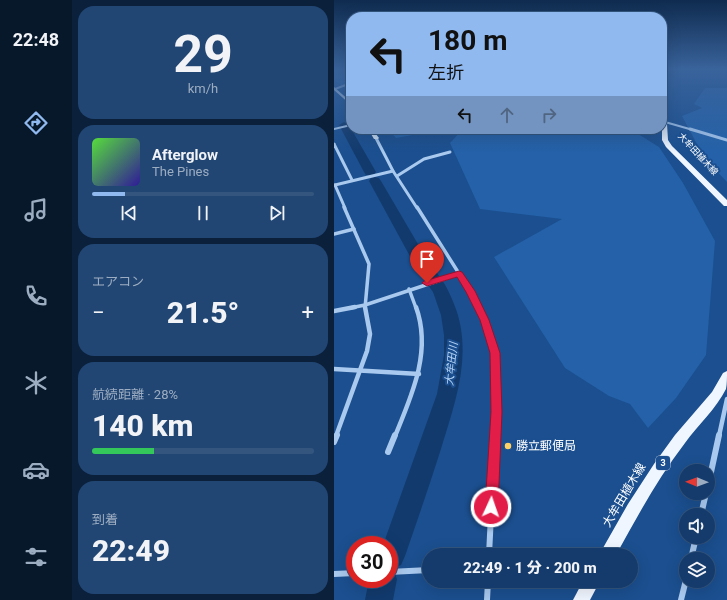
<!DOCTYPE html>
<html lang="ja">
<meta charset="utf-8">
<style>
body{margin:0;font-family:Roboto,"Noto Sans JP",sans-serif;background:#214673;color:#f1f3f6;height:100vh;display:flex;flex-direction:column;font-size:15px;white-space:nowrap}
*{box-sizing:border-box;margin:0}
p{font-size:13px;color:#9dadc1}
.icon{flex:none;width:22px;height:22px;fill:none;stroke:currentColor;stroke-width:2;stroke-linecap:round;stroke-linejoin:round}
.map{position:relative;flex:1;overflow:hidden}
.drawer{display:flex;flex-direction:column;gap:6px;padding:6px;background:#0b203b;width:262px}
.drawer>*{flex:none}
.top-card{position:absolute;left:12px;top:12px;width:321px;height:122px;border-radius:16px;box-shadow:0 4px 16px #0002,0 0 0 1px #33557e;background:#90b9f0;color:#111;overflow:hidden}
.needle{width:26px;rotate:271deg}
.tools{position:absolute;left:345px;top:464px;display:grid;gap:8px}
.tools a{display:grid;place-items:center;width:36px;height:36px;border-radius:50%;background:#143b6b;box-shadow:0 4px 16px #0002,0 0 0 1px #33557e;font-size:20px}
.speed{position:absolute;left:12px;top:536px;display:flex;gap:8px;font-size:20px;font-weight:700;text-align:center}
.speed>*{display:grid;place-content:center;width:52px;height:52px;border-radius:50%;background:#143b6b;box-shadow:0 4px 16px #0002,0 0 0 1px #33557e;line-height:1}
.speed .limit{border:6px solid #d22;background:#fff;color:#111}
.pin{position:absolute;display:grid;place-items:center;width:34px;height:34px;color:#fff;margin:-41px -17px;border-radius:50% 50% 50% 0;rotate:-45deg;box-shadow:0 0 4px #0007}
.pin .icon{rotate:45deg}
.me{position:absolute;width:44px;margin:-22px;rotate:3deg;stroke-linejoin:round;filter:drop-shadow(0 0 3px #0008)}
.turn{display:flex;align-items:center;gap:14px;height:84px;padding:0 16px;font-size:18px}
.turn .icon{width:52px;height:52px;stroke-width:2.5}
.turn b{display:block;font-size:28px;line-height:34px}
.lanes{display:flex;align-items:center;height:38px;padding:0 16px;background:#0003;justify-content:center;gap:20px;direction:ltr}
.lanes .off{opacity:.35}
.big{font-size:30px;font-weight:800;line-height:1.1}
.drawer .tile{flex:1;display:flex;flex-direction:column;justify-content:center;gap:6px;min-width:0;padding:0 14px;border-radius:16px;background:#214673}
.drawer .dial{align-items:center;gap:0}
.dial b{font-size:52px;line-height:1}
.song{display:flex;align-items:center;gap:12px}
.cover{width:48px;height:48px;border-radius:6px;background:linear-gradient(135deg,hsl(110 70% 55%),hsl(250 70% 35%))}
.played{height:4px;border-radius:2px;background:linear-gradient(90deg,#90b9f0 15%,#33557e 15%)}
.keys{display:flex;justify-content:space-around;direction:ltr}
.heat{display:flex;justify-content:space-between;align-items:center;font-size:22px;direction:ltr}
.charge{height:6px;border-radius:3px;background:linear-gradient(90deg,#34c759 28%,#33557e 0)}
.trip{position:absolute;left:88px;top:548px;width:216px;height:40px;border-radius:20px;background:#143b6b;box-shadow:0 4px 16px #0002,0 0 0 1px #33557e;font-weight:800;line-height:40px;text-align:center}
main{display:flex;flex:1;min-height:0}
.tab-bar{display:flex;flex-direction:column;width:72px;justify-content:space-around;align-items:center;background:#08182b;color:#9dadc1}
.tab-bar .icon{width:28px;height:28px}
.tab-bar .active{color:#90b9f0}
.tab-bar b{font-size:18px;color:#f1f3f6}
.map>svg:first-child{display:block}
.green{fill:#2461a8}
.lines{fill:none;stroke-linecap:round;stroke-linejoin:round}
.river{fill:#123a6d;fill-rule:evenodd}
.street-far4{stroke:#a9c9ee;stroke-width:2}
.street-far3{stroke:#a9c9ee;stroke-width:3}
.street-far2{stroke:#a9c9ee;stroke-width:3.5}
.street-far1{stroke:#a9c9ee;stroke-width:4.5}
.street{stroke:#a9c9ee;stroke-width:6}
.secondary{fill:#d6e6fa;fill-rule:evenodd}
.primary{fill:#f0f6ff;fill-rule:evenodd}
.route{fill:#e11d48;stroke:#92132f}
.poi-dot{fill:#ffd166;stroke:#1b4f8f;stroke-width:1.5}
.labels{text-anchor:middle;stroke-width:4;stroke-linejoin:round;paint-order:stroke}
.far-street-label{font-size:9px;fill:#fff;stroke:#1b4f8f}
.shield{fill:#1b4f8f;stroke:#bbcadd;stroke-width:1}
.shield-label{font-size:9px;font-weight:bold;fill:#fff}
.water-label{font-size:11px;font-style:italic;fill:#b5d3f5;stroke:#1b4f8f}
.near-poi-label{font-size:12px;fill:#fff;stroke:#1b4f8f;text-anchor:start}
.near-street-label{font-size:12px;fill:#fff;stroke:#1b4f8f}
</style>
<main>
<nav class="tab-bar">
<b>22:48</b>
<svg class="icon active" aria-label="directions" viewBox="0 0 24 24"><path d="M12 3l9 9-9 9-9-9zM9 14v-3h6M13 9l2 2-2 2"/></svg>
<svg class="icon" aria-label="music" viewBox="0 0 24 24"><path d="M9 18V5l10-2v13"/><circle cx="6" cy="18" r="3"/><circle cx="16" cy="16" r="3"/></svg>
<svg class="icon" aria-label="phone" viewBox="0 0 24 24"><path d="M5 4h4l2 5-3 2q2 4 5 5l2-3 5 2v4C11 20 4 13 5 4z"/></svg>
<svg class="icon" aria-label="climate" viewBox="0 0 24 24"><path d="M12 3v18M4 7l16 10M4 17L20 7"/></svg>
<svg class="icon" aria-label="car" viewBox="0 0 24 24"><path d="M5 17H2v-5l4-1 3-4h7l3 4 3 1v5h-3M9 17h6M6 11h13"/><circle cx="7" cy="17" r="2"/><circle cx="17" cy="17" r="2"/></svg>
<svg class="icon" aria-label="filters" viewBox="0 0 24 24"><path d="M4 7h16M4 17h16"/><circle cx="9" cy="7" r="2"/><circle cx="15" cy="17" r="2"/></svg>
</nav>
<section class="drawer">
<div class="tile dial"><b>29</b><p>km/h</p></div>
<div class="tile">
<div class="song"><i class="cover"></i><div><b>Afterglow</b><p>The Pines</p></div></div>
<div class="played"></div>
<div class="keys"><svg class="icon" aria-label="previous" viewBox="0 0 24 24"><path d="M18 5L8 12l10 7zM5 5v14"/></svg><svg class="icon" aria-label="pause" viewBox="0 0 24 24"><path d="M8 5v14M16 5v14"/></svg><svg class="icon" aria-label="next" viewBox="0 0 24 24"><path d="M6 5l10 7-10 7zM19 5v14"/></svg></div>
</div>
<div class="tile"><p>エアコン</p>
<div class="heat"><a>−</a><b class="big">21.5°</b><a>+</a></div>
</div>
<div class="tile"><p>航続距離 · 28%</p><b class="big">140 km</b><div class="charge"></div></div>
<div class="tile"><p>到着</p><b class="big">22:49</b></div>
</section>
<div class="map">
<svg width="393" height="600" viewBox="0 0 393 600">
<rect width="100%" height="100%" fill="#1b4f8f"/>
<g class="green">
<path d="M0 69H17V93L0 80Z"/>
<path d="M371 88H393V182L371 159 348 116 368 108 360 104Z"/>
<path d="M54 129H111L62 138Z"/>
<path d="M129 129H296L325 147 349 183 381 241 372 355 342 398 314 428 296 404 275 396 231 368 160 257 228 219 146 209 116 143Z"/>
</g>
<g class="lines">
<g class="river">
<path d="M10 122 15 125 42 172 40 175H32L30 172 5 125Z"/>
<path d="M41 177 45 178 47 181 98 268C108 277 115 291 120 304 140 353 121 403 106 452 95 487 83 521 71 556L67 565 59 569 63 579 59 600H31L35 579H55V545H49L103 394 110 355V335L107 315 99 292 84 271 35 181 37 178Z"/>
</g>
<g class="street-far4">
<path d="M1 89 17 83"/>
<path d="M331 122 359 130"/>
<path d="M0 129 17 125"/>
</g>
<g class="street-far3">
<path d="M356 129 393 140"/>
<path d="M42 138 59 171 83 208"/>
<path d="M0 144 18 180"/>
<path d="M63 176 90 159 116 152"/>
<path d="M1 185 59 171"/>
<path d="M1 185 11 208"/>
</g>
<g class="street-far2">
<path d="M10 207 35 264 31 308"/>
<path d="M83 207 136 291 144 308"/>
<path d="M0 234 20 229"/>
<path d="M75 289 82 308"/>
<path d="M16 308 31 305 125 274"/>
</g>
<g class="street-far1">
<path d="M144 307 150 320 161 353V436"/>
<path d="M0 311 21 307"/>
<path d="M0 369 85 374"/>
<path d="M2 436 33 351 36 334 31 307"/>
<path d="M61 436C78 395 98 351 82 307"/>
<path d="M385 436 393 399"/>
</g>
<g class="street">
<path d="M0 442 3 435"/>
<path d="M54 452 61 435"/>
<path d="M374 486 385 435"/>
<path d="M367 515 372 493"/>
<path d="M155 555 161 435"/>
<path d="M357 559 362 537"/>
<path d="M55 572 95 570"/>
<path d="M0 574 21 573"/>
<path d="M153 600 154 581"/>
<path d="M347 600 352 580"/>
</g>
<g class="secondary">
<path d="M0 87 17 102V105L0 90Z"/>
<path d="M34 129H38L45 138 44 139H40Z"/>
</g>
<g class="primary">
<path d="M328 90 331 92 334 140 338 146 393 200V206H390L332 147 328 140Z"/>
<path d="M393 371C393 377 393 384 392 389 382 409 364 425 351 443 324 478 303 517 282 555H265L294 504 320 464 341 435 378 392 389 373Z"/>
<path d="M249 581H266L256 600H239Z"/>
</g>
</g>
<linearGradient id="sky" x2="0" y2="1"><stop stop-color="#0f2b4f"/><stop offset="0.45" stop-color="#39639b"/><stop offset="1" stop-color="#39639b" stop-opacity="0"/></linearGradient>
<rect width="393" height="153" fill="url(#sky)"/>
<path class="route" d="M125 271 128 272 141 291 155 320 166 353 168 412 164 507 162 512 157 514 153 512 151 507 157 412 156 353 146 320 132 292 123 277 93 286 88 283 90 281Z"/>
<circle class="poi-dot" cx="174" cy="446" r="4"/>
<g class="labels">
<g class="far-street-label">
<text transform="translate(364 154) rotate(47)" y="3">大牟田植木線</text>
</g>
<rect class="shield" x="322" y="456" width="14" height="14" rx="3"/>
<g class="shield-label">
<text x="329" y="466">3</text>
</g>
<g class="water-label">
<text transform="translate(117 364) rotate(-84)" y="4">大牟田川</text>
</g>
<g class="near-poi-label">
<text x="182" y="450">勝立郵便局</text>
</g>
<g class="near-street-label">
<text transform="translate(290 495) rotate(-59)" y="4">大牟田植木線</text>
</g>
</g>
</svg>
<div class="tools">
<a><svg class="needle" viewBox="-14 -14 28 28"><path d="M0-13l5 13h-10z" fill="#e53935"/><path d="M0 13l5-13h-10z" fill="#9dadc1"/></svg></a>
<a><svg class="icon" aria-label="sound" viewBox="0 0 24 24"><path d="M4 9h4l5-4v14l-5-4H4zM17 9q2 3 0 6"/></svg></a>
<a><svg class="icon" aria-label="layers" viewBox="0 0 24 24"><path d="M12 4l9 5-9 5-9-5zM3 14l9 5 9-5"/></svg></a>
</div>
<div class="speed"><div class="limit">30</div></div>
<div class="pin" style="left:93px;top:283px;background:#d93025"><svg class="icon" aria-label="arrive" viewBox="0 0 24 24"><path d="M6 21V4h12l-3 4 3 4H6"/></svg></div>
<svg class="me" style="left:157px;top:507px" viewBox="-20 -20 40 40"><circle r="17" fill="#e11d48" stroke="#fff" stroke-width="3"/><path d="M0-11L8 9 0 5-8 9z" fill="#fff"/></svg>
<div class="trip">22:49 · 1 分 · 200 m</div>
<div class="top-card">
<div class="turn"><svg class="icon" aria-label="left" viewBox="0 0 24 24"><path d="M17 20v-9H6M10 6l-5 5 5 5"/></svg><div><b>180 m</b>左折</div></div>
<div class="lanes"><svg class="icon" aria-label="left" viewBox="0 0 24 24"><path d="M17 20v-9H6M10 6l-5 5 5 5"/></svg><svg class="icon off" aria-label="ahead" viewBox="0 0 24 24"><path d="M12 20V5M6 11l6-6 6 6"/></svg><svg class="icon off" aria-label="right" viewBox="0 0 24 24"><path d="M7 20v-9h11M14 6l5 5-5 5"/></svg></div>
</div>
</div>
</main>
